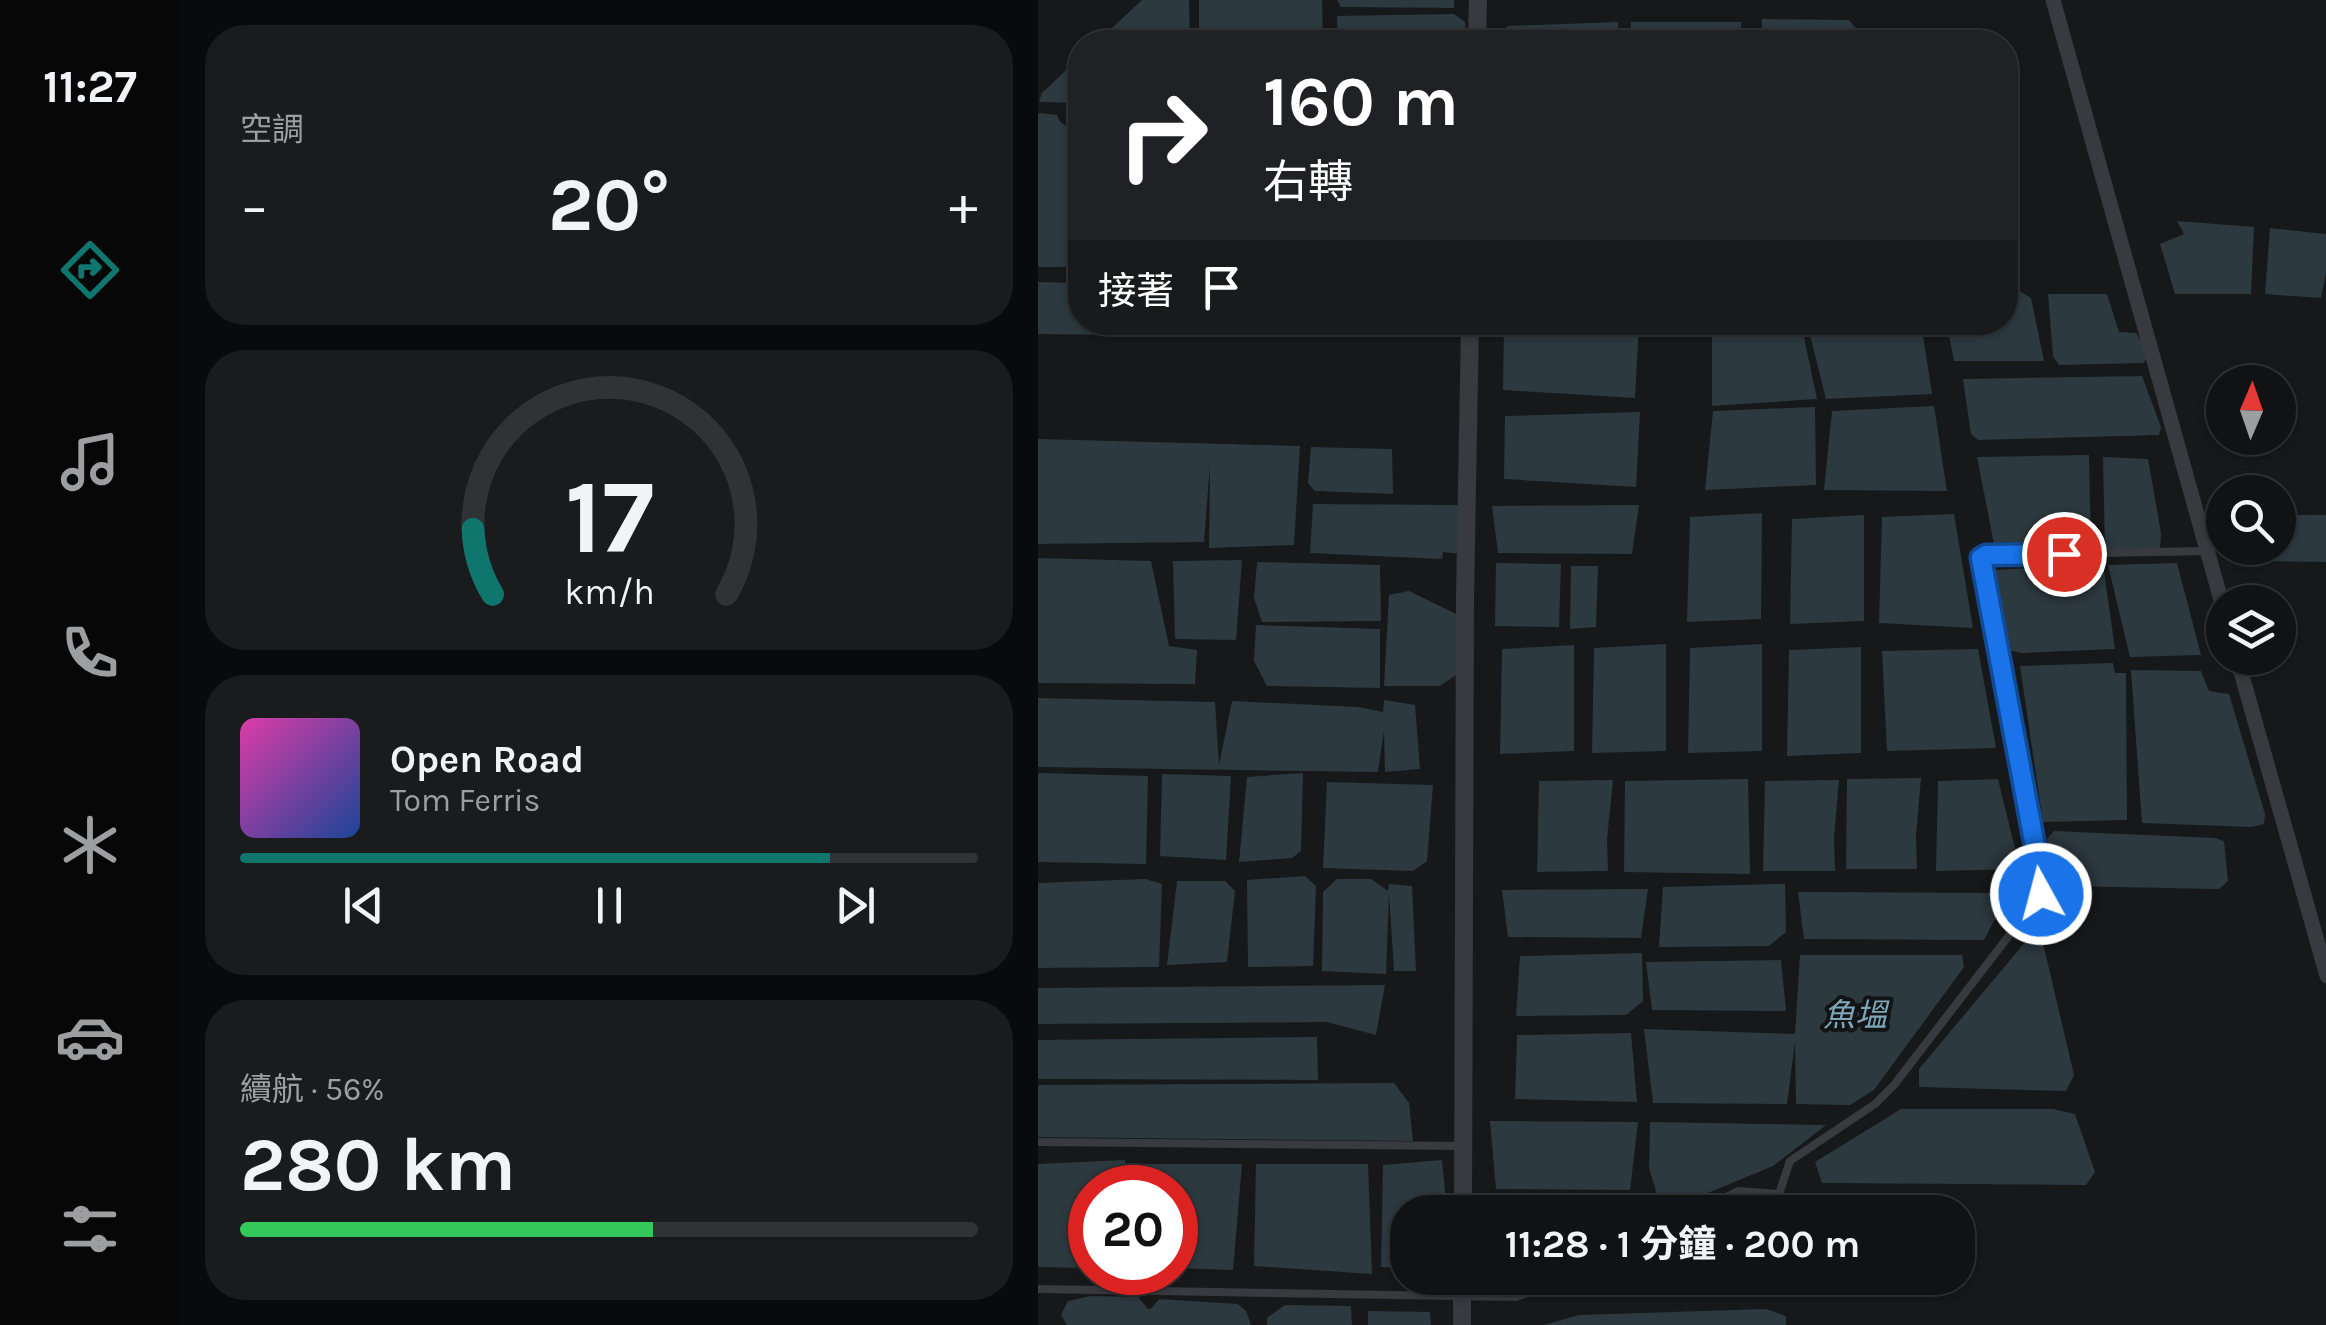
<!DOCTYPE html>
<html lang="zh-TW">
<meta charset="utf-8">
<style>
body{margin:0;font-family:Karla,"Noto Sans TC",sans-serif;background:#1a1b1d;color:#f1f3f6;height:100vh;display:flex;flex-direction:column;font-size:38px;white-space:nowrap}
*{box-sizing:border-box;margin:0}
p{font-size:32px;color:#9c9ea0}
.icon{flex:none;width:55px;height:55px;fill:none;stroke:currentColor;stroke-width:2;stroke-linecap:round;stroke-linejoin:round}
.map{position:relative;flex:1;overflow:hidden}
.panel{display:flex;flex-direction:column;gap:25px;padding:25px;background:#090a0b;width:858px}
.panel>*{flex:none}
.banner{position:absolute;left:30px;top:30px;width:950px;height:305px;border-radius:40px;box-shadow:0 2px 8px #0004,0 0 0 2px #303234;background:#202124;color:#fff;overflow:hidden}
.needle{width:65px;rotate:2deg}
.tools{position:absolute;left:1168px;top:365px;display:grid;gap:20px}
.tools a{display:grid;place-items:center;width:90px;height:90px;border-radius:50%;background:#111214;box-shadow:0 2px 8px #0004,0 0 0 2px #303234;font-size:50px}
.speed{position:absolute;left:30px;top:1165px;display:flex;gap:20px;font-size:50px;font-weight:700;text-align:center}
.speed>*{display:grid;place-content:center;width:130px;height:130px;border-radius:50%;background:#111214;box-shadow:0 2px 8px #0004,0 0 0 2px #303234;line-height:1}
.speed .limit{border:15px solid #d22;background:#fff;color:#111}
.pin{position:absolute;display:grid;place-items:center;width:85px;height:85px;color:#fff;margin:-42px;border:5px solid #fff;border-radius:50%;box-shadow:0 2px 10px #0007}
.me{position:absolute;width:110px;margin:-55px;rotate:353deg;stroke-linejoin:round;filter:drop-shadow(0 0 8px #0008)}
.turn{display:flex;align-items:center;gap:35px;height:210px;padding:0 30px;font-size:45px}
.turn .icon{width:130px;height:130px;stroke-width:2.5}
.turn b{display:block;font-size:70px;line-height:85px}
.then{display:flex;align-items:center;height:95px;padding:0 30px;background:#0003;gap:20px;font-size:38px}
.big{font-size:75px;font-weight:700;line-height:1.1}
.panel .card{flex:1;display:flex;flex-direction:column;justify-content:center;gap:15px;min-width:0;padding:0 35px;border-radius:40px;background:#1a1b1d}
.panel .dial{align-items:center;gap:0}
.dial svg{height:260px;overflow:visible;fill:none;stroke:#303234;stroke-width:7;stroke-linecap:round;text-anchor:middle}
.dial text{fill:#f1f3f6;stroke:none}
.song{display:flex;align-items:center;gap:30px}
.cover{width:120px;height:120px;border-radius:15px;background:linear-gradient(135deg,hsl(320 70% 55%),hsl(220 70% 35%))}
.played{height:10px;border-radius:5px;background:linear-gradient(90deg,#0f766e 80%,#303234 80%)}
.keys{display:flex;justify-content:space-around;direction:ltr}
.heat{display:flex;justify-content:space-between;align-items:center;font-size:55px;direction:ltr}
.charge{height:15px;border-radius:8px;background:linear-gradient(90deg,#34c759 56%,#303234 0)}
.trip{position:absolute;left:352px;top:1195px;width:585px;height:100px;border-radius:40px;background:#111214;box-shadow:0 2px 8px #0004,0 0 0 2px #303234;font-weight:700;line-height:100px;text-align:center}
main{display:flex;flex:1;min-height:0}
.tab-bar{display:flex;flex-direction:column;width:180px;justify-content:space-around;align-items:center;background:#070708;color:#9c9ea0}
.tab-bar .icon{width:70px;height:70px}
.tab-bar .on{color:#0f766e}
.tab-bar b{font-size:45px;color:#f1f3f6}
.map>svg:first-child{display:block}
.water{fill:#2c393f}
.lines{fill:none;stroke-linecap:round;stroke-linejoin:round}
.service{stroke:#383a3f;stroke-width:8}
.minor{stroke:#383a3f;stroke-width:15}
.tertiary{stroke:#383a3f;stroke-width:18}
.route-casing{stroke:#114b97;stroke-width:25}
.route{stroke:#1a73e8;stroke-width:18}
.labels{text-anchor:middle;stroke-width:8;stroke-linejoin:round;paint-order:stroke}
.water-label{font-size:32px;font-style:italic;fill:#7da6b8;stroke:#121315}
</style>
<main>
<nav class="tab-bar">
<b>11:27</b>
<svg class="icon on" aria-label="directions" viewBox="0 0 24 24"><path d="M12 3l9 9-9 9-9-9zM9 14v-3h6M13 9l2 2-2 2"/></svg>
<svg class="icon" aria-label="music" viewBox="0 0 24 24"><path d="M9 18V5l10-2v13"/><circle cx="6" cy="18" r="3"/><circle cx="16" cy="16" r="3"/></svg>
<svg class="icon" aria-label="phone" viewBox="0 0 24 24"><path d="M5 4h4l2 5-3 2q2 4 5 5l2-3 5 2v4C11 20 4 13 5 4z"/></svg>
<svg class="icon" aria-label="climate" viewBox="0 0 24 24"><path d="M12 3v18M4 7l16 10M4 17L20 7"/></svg>
<svg class="icon" aria-label="car" viewBox="0 0 24 24"><path d="M5 17H2v-5l4-1 3-4h7l3 4 3 1v5h-3M9 17h6M6 11h13"/><circle cx="7" cy="17" r="2"/><circle cx="17" cy="17" r="2"/></svg>
<svg class="icon" aria-label="filters" viewBox="0 0 24 24"><path d="M4 7h16M4 17h16"/><circle cx="9" cy="7" r="2"/><circle cx="15" cy="17" r="2"/></svg>
</nav>
<section class="panel">
<div class="card"><p>空調</p>
<div class="heat"><a>−</a><b class="big">20°</b><a>+</a></div>
</div>
<div class="card dial"><svg viewBox="0 0 100 80">
<path d="M14 69A42 42 0 1 1 86 69"/>
<path d="M14 69A42 42 0 0 1 8 49" stroke="#0f766e"/>
<text x="50" y="56" font-size="32" font-weight="700">17</text>
<text x="50" y="72" font-size="11">km/h</text>
</svg></div>
<div class="card">
<div class="song"><i class="cover"></i><div><b>Open Road</b><p>Tom Ferris</p></div></div>
<div class="played"></div>
<div class="keys"><svg class="icon" aria-label="previous" viewBox="0 0 24 24"><path d="M18 5L8 12l10 7zM5 5v14"/></svg><svg class="icon" aria-label="pause" viewBox="0 0 24 24"><path d="M8 5v14M16 5v14"/></svg><svg class="icon" aria-label="next" viewBox="0 0 24 24"><path d="M6 5l10 7-10 7zM19 5v14"/></svg></div>
</div>
<div class="card"><p>續航 · 56%</p><b class="big">280 km</b><div class="charge"></div></div>
</section>
<div class="map">
<svg width="1289" height="1325" viewBox="0 0 1289 1325">
<rect width="100%" height="100%" fill="#17181a"/>
<g class="water">
<path d="M104 0H151L152 42H59Z"/>
<path d="M161 0H284L285 42H161Z"/>
<path d="M299 0H416V8L303 7Z"/>
<path d="M416 14 427 22 429 42H300L299 16Z"/>
<path d="M724 19 811 20 829 42H724Z"/>
<path d="M580 22V42H469V26Z"/>
<path d="M593 22H703V42H592Z"/>
<path d="M42 57V103L1 102 4 93Z"/>
<path d="M0 113 19 115 22 122 34 129 42 130V189L37 190 38 200H42V267H0Z"/>
<path d="M1139 221 1216 227 1213 294H1137L1122 244 1146 234Z"/>
<path d="M1232 228 1288 234V273L1283 298 1227 294Z"/>
<path d="M0 282 42 283V322L93 323 91 335 0 334Z"/>
<path d="M968 290H980L993 298 1006 361H916L909 323 968 322Z"/>
<path d="M1010 294H1069L1081 332 1098 333 1111 354 1106 363 1021 365 1015 356Z"/>
<path d="M601 323 597 398 465 390 466 328Z"/>
<path d="M674 323H763L779 399 674 406Z"/>
<path d="M769 323H883L894 394 788 399Z"/>
<path d="M1104 376 1123 427 1121 435 940 440 933 434 925 379Z"/>
<path d="M896 406 909 491 786 490 794 411Z"/>
<path d="M777 407 778 485 667 490 675 411Z"/>
<path d="M602 412 598 487 466 479 467 416Z"/>
<path d="M0 439 262 446 256 545 171 548 172 464 166 542 0 544Z"/>
<path d="M273 447 354 449 355 494 277 491 270 483Z"/>
<path d="M1051 455 1053 548 957 549 939 457Z"/>
<path d="M1065 457 1110 459 1123 533 1122 549 1067 550Z"/>
<path d="M275 504 424 505V554L405 552 404 559 272 553Z"/>
<path d="M601 505 594 554 460 553 454 506Z"/>
<path d="M724 513 723 619 649 622 652 517Z"/>
<path d="M916 514 935 628 841 623 844 517Z"/>
<path d="M826 515V621L752 624 754 519Z"/>
<path d="M1240 515H1288V562L1198 561 1196 548H1240Z"/>
<path d="M0 558 113 561 131 646 159 650 157 684 0 683Z"/>
<path d="M204 560 198 640 137 639 135 561Z"/>
<path d="M219 562 342 565 343 621 224 622 216 598Z"/>
<path d="M458 563 523 564 521 627 457 626Z"/>
<path d="M1139 563 1163 655 1092 657 1070 565Z"/>
<path d="M1050 565 1066 571 1077 649 983 653 971 650 956 570Z"/>
<path d="M533 566H560L558 627 532 629Z"/>
<path d="M371 591 420 615 421 673 402 686H346L351 595Z"/>
<path d="M218 625 342 629V688L229 686 216 661Z"/>
<path d="M628 644V751L554 753 556 648Z"/>
<path d="M724 644V751L650 753 652 648Z"/>
<path d="M536 645V751L462 754 464 649Z"/>
<path d="M823 647V753L749 756 751 650Z"/>
<path d="M940 649 958 748 849 751 844 651Z"/>
<path d="M1075 663 1077 673H1088L1089 820 1005 822 982 666Z"/>
<path d="M1093 670 1163 671 1171 691 1191 694 1227 814 1226 824 1213 827 1104 823Z"/>
<path d="M0 698 177 702 181 765 194 701 320 707 345 712 346 700 377 705 382 769 347 772 346 731 340 772 0 767Z"/>
<path d="M0 773 110 776 108 864 0 862Z"/>
<path d="M265 773 263 851 254 858 201 862 209 777Z"/>
<path d="M124 774 193 776 188 860 122 856Z"/>
<path d="M883 778 878 836 879 869H808L809 779Z"/>
<path d="M710 779 712 874 586 872 587 781Z"/>
<path d="M960 779 982 869 898 871 900 781Z"/>
<path d="M575 780 569 839 570 871 499 872 501 781Z"/>
<path d="M801 780 796 838 797 871H725L727 781Z"/>
<path d="M289 782 395 785 389 861 375 871 285 868Z"/>
<path d="M1016 831 1177 838 1186 841 1190 881 1181 889 1023 886 1013 881 1009 839Z"/>
<path d="M267 876 278 886 275 966 210 967 209 880Z"/>
<path d="M108 879 124 884 121 967 0 968V883Z"/>
<path d="M299 879H333L350 891 351 884 374 886 378 971H356L351 893 348 974 284 971 285 892Z"/>
<path d="M139 881H187L197 891 189 962 129 965Z"/>
<path d="M747 884 748 932 731 946 621 947 625 887Z"/>
<path d="M610 889 603 938 470 937 464 890Z"/>
<path d="M760 892 971 893 946 940 766 939Z"/>
<path d="M993 935 1005 943 1036 1075 1028 1091 881 1087V1069Z"/>
<path d="M604 953 605 1001 588 1015 478 1016 482 956Z"/>
<path d="M762 955H924L926 967 836 1090 812 1105 758 1104 757 1042 749 1104 615 1103 606 1029 757 1034Z"/>
<path d="M743 960 748 1011 614 1010 608 962Z"/>
<path d="M347 985 338 1035 289 1022 0 1024V988Z"/>
<path d="M593 1033 599 1102 477 1099 479 1035Z"/>
<path d="M279 1037 280 1080 0 1079V1040Z"/>
<path d="M356 1083 371 1103 375 1141 0 1137V1085Z"/>
<path d="M863 1109H1015L1037 1114 1057 1172 1048 1185 784 1183 777 1162Z"/>
<path d="M452 1121 600 1122 592 1190 458 1189Z"/>
<path d="M612 1122 788 1125 735 1166 624 1212 611 1168Z"/>
<path d="M87 1160 89 1187 52 1188V1268L0 1267V1164Z"/>
<path d="M404 1160 409 1212H370V1269L343 1267 345 1165Z"/>
<path d="M106 1164H204L195 1270 138 1268V1188L106 1187Z"/>
<path d="M218 1164H330L334 1274 216 1266Z"/>
<path d="M885 1204 891 1212H755V1205Z"/>
<path d="M448 1207 597 1208 599 1212H449Z"/>
<path d="M582 1278H742L740 1294 583 1292Z"/>
<path d="M755 1278H901L902 1296H755Z"/>
<path d="M53 1296 100 1297 110 1309 114 1308 121 1299 200 1304 208 1311 213 1325H29L23 1315 30 1301Z"/>
<path d="M247 1305 313 1306 314 1325H229V1318Z"/>
<path d="M728 1309 748 1316V1325H506L541 1315Z"/>
<path d="M330 1311 392 1312 393 1325H330Z"/>
</g>
<g class="lines">
<g class="service">
<path d="M0 1142 425 1146"/>
<path d="M659 1212 700 1191 741 1194 752 1161 837 1104 856 1085 1003 894 1005 884 943 558 948 555 1169 551"/>
<path d="M0 1289 478 1297 531 1278"/>
</g>
<g class="minor">
<path d="M1015 0 1185 607"/>
<path d="M1199 658 1289 976"/>
</g>
<g class="tertiary">
<path d="M439 42 440 0"/>
<path d="M425 1212 427 598 432 322"/>
<path d="M424 1325V1278"/>
</g>
</g>
<g class="lines">
<g class="route-casing">
<path id="route" d="M1003 894 1004 884 943 558 948 555 1026 554"/>
</g>
<use href="#route" class="route"/>
</g>
<g class="labels">
<g class="water-label">
<text x="817" y="1026">魚塭</text>
</g>
</g>
</svg>
<div class="tools">
<a><svg class="needle" viewBox="-14 -14 28 28"><path d="M0-13l5 13h-10z" fill="#e53935"/><path d="M0 13l5-13h-10z" fill="#9c9ea0"/></svg></a>
<a><svg class="icon" aria-label="search" viewBox="0 0 24 24"><circle cx="10" cy="10" r="6"/><path d="M15 15l6 6"/></svg></a>
<a><svg class="icon" aria-label="layers" viewBox="0 0 24 24"><path d="M12 4l9 5-9 5-9-5zM3 14l9 5 9-5"/></svg></a>
</div>
<div class="speed"><div class="limit">20</div></div>
<div class="pin" style="left:1026px;top:554px;background:#d93025"><svg class="icon" aria-label="arrive" viewBox="0 0 24 24"><path d="M6 21V4h12l-3 4 3 4H6"/></svg></div>
<svg class="me" style="left:1003px;top:894px" viewBox="-20 -20 40 40"><circle r="17" fill="#1a73e8" stroke="#fff" stroke-width="3"/><path d="M0-11L8 9 0 5-8 9z" fill="#fff"/></svg>
<div class="trip">11:28 · 1 分鐘 · 200 m</div>
<div class="banner">
<div class="turn"><svg class="icon" aria-label="right" viewBox="0 0 24 24"><path d="M7 20v-9h11M14 6l5 5-5 5"/></svg><div><b>160 m</b>右轉</div></div>
<div class="then">接著<svg class="icon" aria-label="arrive" viewBox="0 0 24 24"><path d="M6 21V4h12l-3 4 3 4H6"/></svg></div>
</div>
</div>
</main>
